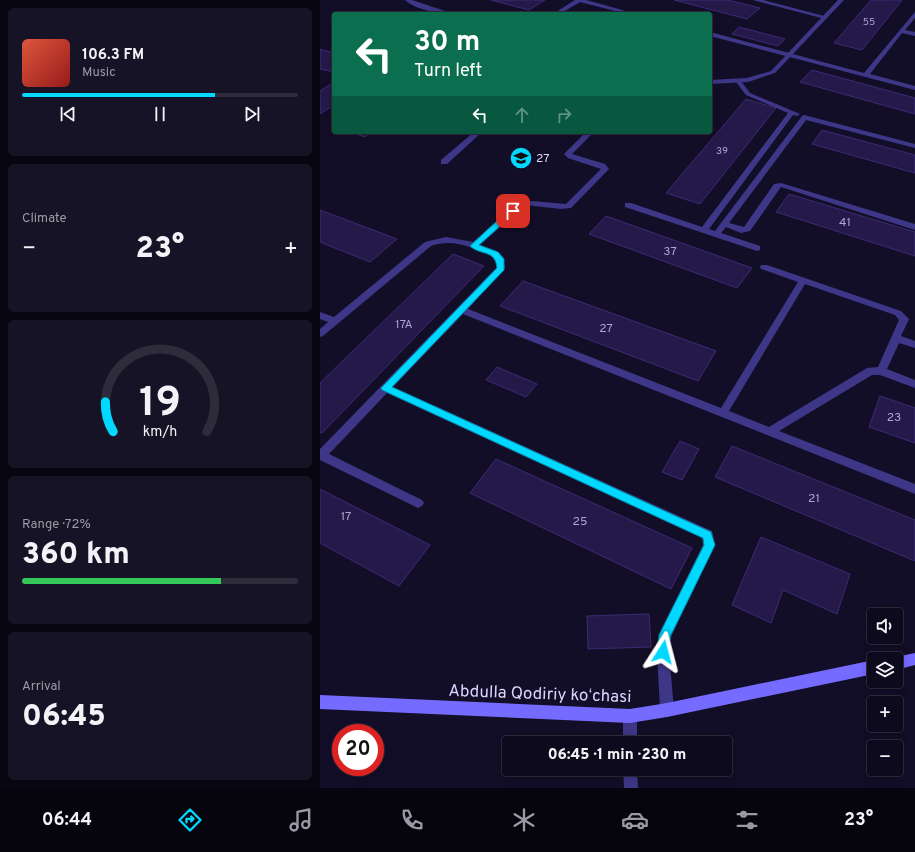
<!DOCTYPE html>
<meta charset="utf-8">
<style>
body{margin:0;font-family:Overpass,sans-serif;background:#171326;color:#f1f3f6;height:100vh;display:flex;flex-direction:column;font-size:15px;white-space:nowrap}
*{box-sizing:border-box;margin:0}
p{font-size:13px;color:#9b9aa4}
.icon{flex:none;width:22px;height:22px;fill:none;stroke:currentColor;stroke-width:2;stroke-linecap:round;stroke-linejoin:round}
.map{position:relative;flex:1;overflow:hidden}
.details{display:flex;flex-direction:column;gap:8px;padding:8px;background:#080610;width:320px}
.details>*{flex:none}
.guide{position:absolute;left:12px;top:12px;width:380px;height:122px;border-radius:4px;box-shadow:0 2px 10px #0003,0 0 0 1px #2e2b3b;background:#0b6e4f;color:#fff;overflow:hidden}
.tools{position:absolute;left:547px;top:608px;display:grid;gap:8px}
.tools a{display:grid;place-items:center;width:36px;height:36px;border-radius:4px;background:#0e0a1d;box-shadow:0 2px 10px #0003,0 0 0 1px #2e2b3b;font-size:20px}
.speed{position:absolute;left:12px;top:724px;display:flex;gap:8px;font-size:20px;font-weight:700;text-align:center}
.speed>*{display:grid;place-content:center;width:52px;height:52px;border-radius:50%;background:#0e0a1d;box-shadow:0 2px 10px #0003,0 0 0 1px #2e2b3b;line-height:1}
.speed .limit{border:6px solid #d22;background:#fff;color:#111}
.pin{position:absolute;display:grid;place-items:center;width:34px;height:34px;color:#fff;margin:-17px;border-radius:8px;box-shadow:0 2px 6px #0006}
.me{position:absolute;width:44px;margin:-22px;rotate:9deg;stroke-linejoin:round;filter:drop-shadow(0 0 3px #0008)}
.turn{display:flex;align-items:center;gap:14px;height:84px;padding:0 16px;font-size:18px}
.turn .icon{width:52px;height:52px;stroke-width:2.5}
.turn b{display:block;font-size:28px;line-height:34px}
.lanes{display:flex;align-items:center;height:38px;padding:0 16px;background:#0003;justify-content:center;gap:20px;direction:ltr}
.lanes .off{opacity:.35}
.big{font-size:30px;font-weight:800;line-height:1.1}
.details .card{flex:1;display:flex;flex-direction:column;justify-content:center;gap:6px;min-width:0;padding:0 14px;border-radius:6px;background:#171326}
.details .dial{align-items:center;gap:0}
.dial svg{height:104px;overflow:visible;fill:none;stroke:#2e2b3b;stroke-width:7;stroke-linecap:round;text-anchor:middle}
.dial text{fill:#f1f3f6;stroke:none}
.song{display:flex;align-items:center;gap:12px}
.cover{width:48px;height:48px;border-radius:6px;background:linear-gradient(135deg,hsl(10 70% 55%),hsl(0 70% 35%))}
.played{height:4px;border-radius:2px;background:linear-gradient(90deg,#00d8ff 70%,#2e2b3b 70%)}
.keys{display:flex;justify-content:space-around;direction:ltr}
.heat{display:flex;justify-content:space-between;align-items:center;font-size:22px;direction:ltr}
.charge{height:6px;border-radius:3px;background:linear-gradient(90deg,#34c759 72%,#2e2b3b 0)}
.trip{position:absolute;left:182px;top:736px;width:230px;height:40px;border-radius:4px;background:#0e0a1d;box-shadow:0 2px 10px #0003,0 0 0 1px #2e2b3b;font-weight:800;line-height:40px;text-align:center}
.menu{display:flex;height:64px;justify-content:space-around;align-items:center;background:#06040c;color:#9b9aa4}
.menu .icon{width:28px;height:28px}
.menu .selected{color:#00d8ff}
.menu b{font-size:18px;color:#f1f3f6}
main{display:flex;flex:1;min-height:0}
.map>svg:first-child{display:block}
.building{fill:#251949;stroke:#3d2a76}
.lines{fill:none;stroke-linecap:round;stroke-linejoin:round}
.lane{fill:#3e3788;fill-rule:evenodd}
.street{fill:#3e3788;fill-rule:evenodd}
.secondary{fill:#766bff;fill-rule:evenodd}
.route{fill:#00d8ff;stroke:#008ca6}
.labels{text-anchor:middle;stroke-width:4;stroke-linejoin:round;paint-order:stroke}
.far-number-label{font-size:10px;fill:#aea5d2}
.far-poi-label{font-size:12px;fill:#dbd4ff;stroke:#130e27;text-anchor:start}
.number-label{font-size:12px;fill:#aea5d2}
.near-street-label{font-size:17px;fill:#dbd4ff;stroke:#130e27}
</style>
<main>
<section class="details">
<div class="card">
<div class="song"><i class="cover"></i><div><b>106.3 FM</b><p>Music</p></div></div>
<div class="played"></div>
<div class="keys"><svg class="icon" aria-label="previous" viewBox="0 0 24 24"><path d="M18 5L8 12l10 7zM5 5v14"/></svg><svg class="icon" aria-label="pause" viewBox="0 0 24 24"><path d="M8 5v14M16 5v14"/></svg><svg class="icon" aria-label="next" viewBox="0 0 24 24"><path d="M6 5l10 7-10 7zM19 5v14"/></svg></div>
</div>
<div class="card"><p>Climate</p>
<div class="heat"><a>−</a><b class="big">23°</b><a>+</a></div>
</div>
<div class="card dial"><svg viewBox="0 0 100 80">
<path d="M14 69A42 42 0 1 1 86 69"/>
<path d="M14 69A42 42 0 0 1 8 46" stroke="#00d8ff"/>
<text x="50" y="56" font-size="32" font-weight="700">19</text>
<text x="50" y="72" font-size="11">km/h</text>
</svg></div>
<div class="card"><p>Range · 72%</p><b class="big">360 km</b><div class="charge"></div></div>
<div class="card"><p>Arrival</p><b class="big">06:45</b></div>
</section>
<div class="map">
<svg width="595" height="788" viewBox="0 0 595 788">
<rect width="100%" height="100%" fill="#130e27"/>
<g class="building">
<path d="M171 0H225L209 10Z"/>
<path d="M354 0H408L440 8 427 19Z"/>
<path d="M551 0H582L542 50 514 43Z"/>
<path d="M419 27 465 39 458 46 412 34Z"/>
<path d="M0 49 14 53V72L0 69Z"/>
<path d="M492 70 595 98V114L480 82Z"/>
<path d="M14 82V105L0 114V91Z"/>
<path d="M426 99 456 108 380 204 346 193Z"/>
<path d="M502 130 595 155V173L492 144Z"/>
<path d="M30 132H51L45 137Z"/>
<path d="M469 194 595 232V256L456 212Z"/>
<path d="M0 210 77 239 50 262 0 242Z"/>
<path d="M286 216 432 268 417 288 269 234Z"/>
<path d="M133 254 164 266 2 433 0 432V383Z"/>
<path d="M203 281 396 351 378 381 180 306Z"/>
<path d="M177 367 217 384 206 397 166 380Z"/>
<path d="M560 396 595 408V443L549 427Z"/>
<path d="M360 441 379 449 362 480 342 472Z"/>
<path d="M412 446 595 520V561L395 477Z"/>
<path d="M176 459 372 548 351 589 150 493Z"/>
<path d="M0 489 110 545 79 586 0 543Z"/>
<path d="M441 537 530 574 517 614 463 590 451 623 412 605Z"/>
<path d="M329 614 331 647 268 649 267 616Z"/>
</g>
<g class="lines">
<g class="lane">
<path d="M255 0H266L317 14H307L260 2 240 14H233Z"/>
<path d="M433 0H443L508 17 505 19Z"/>
<path d="M595 12V18L585 30 595 32V36L582 33 550 74 595 86V90L390 36V32L544 73Z"/>
<path d="M419 80 421 81 430 93 480 114 477 116 473 115 389 229 395 231 482 116 484 115 595 144V148L486 120 409 223 424 227 454 184 461 183 595 224V230L461 187 430 231 421 233 406 227 401 233 440 246V250L437 251 305 207V203H311L382 227 468 113 426 95 416 82Z"/>
<path d="M154 132H162L127 164H121V160Z"/>
<path d="M266 132H274L252 154 285 164 289 169 251 208 241 209 205 205 160 245C175 251 183 251 185 268L148 309 401 408 478 282 441 269 440 267 441 265H447L581 311 589 319 581 336 595 341V348L579 343 567 369 595 380V388L560 375H552L459 431 595 484V494L143 314 73 387 392 531 395 545 351 636 349 652 354 710 352 715 347 717 342 715 340 710 337 652 339 635 383 545 382 538 67 393 9 454 102 500 104 503 102 506 98 508 94 506 0 460V449L177 267 176 259 173 256C152 248 134 238 111 246L3 336 0 337V329L8 322 0 319V312L14 317 105 242 126 237 153 242 200 200 246 204 281 169 248 158 244 154ZM485 284 575 315 579 320 558 367 547 368 449 427 409 411Z"/>
</g>
<g class="street">
<path d="M85 0H92L134 14C119 14 96 10 85 0Z"/>
<path d="M518 0H524L455 73 428 82 390 84V80L427 78 451 71Z"/>
<path d="M310 709 315 711 317 716V743H303V716L305 711Z"/>
<path d="M303 769H317L318 788H304Z"/>
</g>
<g class="secondary">
<path d="M595 653V665L576 670V659L571 658Z"/>
<path d="M554 660V674L347 717 310 723 0 709V695L310 709 347 703Z"/>
</g>
</g>
<path class="route" d="M190 209 197 211 159 245 178 252 184 259V270L72 387 391 532 395 545 351 635 347 657 343 658 339 657 337 652 339 635 384 545 383 538 62 390 61 388 177 268C175 249 161 256 150 246Z"/>
<defs>
<g id="school-disc" transform="scale(1.15)"><circle r="9.5" fill="#00d8ff" stroke="#130e27"/><path d="M0-5L7-2L0 1L-7-2ZM-4 1L0 2.5L4 1V4Q0 6-4 4Z" fill="#111"/></g>
</defs>
<g fill-rule="evenodd">
<use href="#school-disc" x="201" y="158"/>
</g>
<g class="labels">
<g class="far-number-label">
<text x="549" y="25">55</text>
<text x="402" y="154">39</text>
</g>
<g class="far-poi-label">
<text x="216" y="162">27</text>
</g>
<g class="number-label">
<text x="525" y="226">41</text>
<text x="350" y="255">37</text>
<text x="84" y="328">17А</text>
<text x="286" y="332">27</text>
<text x="574" y="421">23</text>
<text x="494" y="502">21</text>
<text x="26" y="520">17</text>
<text x="260" y="525">25</text>
</g>
<g class="near-street-label">
<text transform="translate(220 693) rotate(2)" y="6">Abdulla Qodiriy koʻchasi</text>
</g>
</g>
</svg>
<div class="tools">
<a><svg class="icon" aria-label="sound" viewBox="0 0 24 24"><path d="M4 9h4l5-4v14l-5-4H4zM17 9q2 3 0 6"/></svg></a>
<a><svg class="icon" aria-label="layers" viewBox="0 0 24 24"><path d="M12 4l9 5-9 5-9-5zM3 14l9 5 9-5"/></svg></a>
<a>+</a>
<a>−</a>
</div>
<div class="speed"><div class="limit">20</div></div>
<div class="pin" style="left:193px;top:211px;background:#d93025"><svg class="icon" aria-label="arrive" viewBox="0 0 24 24"><path d="M6 21V4h12l-3 4 3 4H6"/></svg></div>
<svg class="me" style="left:343px;top:652px" viewBox="-20 -20 40 40"><path d="M0-17L14 15 0 8-14 15z" fill="#00d8ff" stroke="#fff" stroke-width="4"/></svg>
<div class="trip">06:45 · 1 min · 230 m</div>
<div class="guide">
<div class="turn"><svg class="icon" aria-label="left" viewBox="0 0 24 24"><path d="M17 20v-9H6M10 6l-5 5 5 5"/></svg><div><b>30 m</b>Turn left</div></div>
<div class="lanes"><svg class="icon" aria-label="left" viewBox="0 0 24 24"><path d="M17 20v-9H6M10 6l-5 5 5 5"/></svg><svg class="icon off" aria-label="ahead" viewBox="0 0 24 24"><path d="M12 20V5M6 11l6-6 6 6"/></svg><svg class="icon off" aria-label="right" viewBox="0 0 24 24"><path d="M7 20v-9h11M14 6l5 5-5 5"/></svg></div>
</div>
</div>
</main>
<nav class="menu">
<b>06:44</b>
<svg class="icon selected" aria-label="directions" viewBox="0 0 24 24"><path d="M12 3l9 9-9 9-9-9zM9 14v-3h6M13 9l2 2-2 2"/></svg>
<svg class="icon" aria-label="music" viewBox="0 0 24 24"><path d="M9 18V5l10-2v13"/><circle cx="6" cy="18" r="3"/><circle cx="16" cy="16" r="3"/></svg>
<svg class="icon" aria-label="phone" viewBox="0 0 24 24"><path d="M5 4h4l2 5-3 2q2 4 5 5l2-3 5 2v4C11 20 4 13 5 4z"/></svg>
<svg class="icon" aria-label="climate" viewBox="0 0 24 24"><path d="M12 3v18M4 7l16 10M4 17L20 7"/></svg>
<svg class="icon" aria-label="car" viewBox="0 0 24 24"><path d="M5 17H2v-5l4-1 3-4h7l3 4 3 1v5h-3M9 17h6M6 11h13"/><circle cx="7" cy="17" r="2"/><circle cx="17" cy="17" r="2"/></svg>
<svg class="icon" aria-label="filters" viewBox="0 0 24 24"><path d="M4 7h16M4 17h16"/><circle cx="9" cy="7" r="2"/><circle cx="15" cy="17" r="2"/></svg>
<b>23°</b>
</nav>
